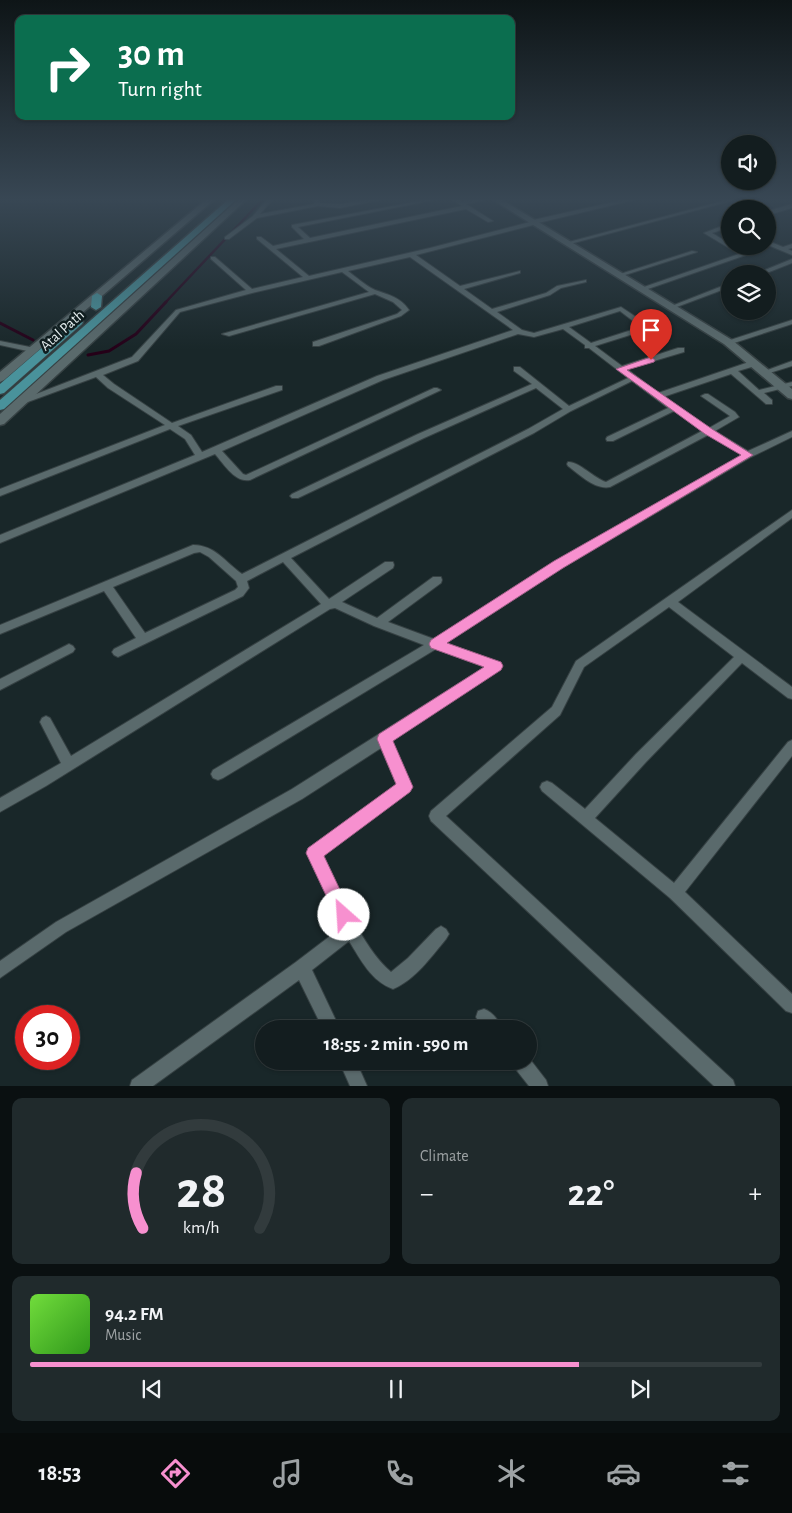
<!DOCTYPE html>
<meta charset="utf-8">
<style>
body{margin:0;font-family:"Alegreya Sans",sans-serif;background:#202a2c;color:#f1f3f6;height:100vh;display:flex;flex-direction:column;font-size:19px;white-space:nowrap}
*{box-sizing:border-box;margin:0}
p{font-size:16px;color:#9da2a4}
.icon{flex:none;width:28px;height:28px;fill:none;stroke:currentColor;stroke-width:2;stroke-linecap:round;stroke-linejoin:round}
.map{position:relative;height:1086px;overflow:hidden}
.side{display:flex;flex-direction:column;gap:12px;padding:12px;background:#0a1011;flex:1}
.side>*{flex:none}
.top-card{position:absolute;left:15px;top:15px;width:500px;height:105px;border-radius:10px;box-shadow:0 1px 4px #0004,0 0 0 1px #323b3d;background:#0b6e4f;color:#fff;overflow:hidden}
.controls{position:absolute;left:721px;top:135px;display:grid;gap:10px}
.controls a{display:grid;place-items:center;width:55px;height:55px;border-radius:50%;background:#131d1f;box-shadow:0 1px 4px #0004,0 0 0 1px #323b3d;font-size:25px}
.speed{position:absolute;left:15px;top:1005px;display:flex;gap:10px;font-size:25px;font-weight:700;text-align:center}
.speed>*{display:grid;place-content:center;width:65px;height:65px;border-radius:50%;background:#131d1f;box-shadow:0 1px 4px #0004,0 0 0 1px #323b3d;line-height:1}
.speed .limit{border:8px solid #d22;background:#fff;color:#111}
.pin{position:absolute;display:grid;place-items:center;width:42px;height:42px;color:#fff;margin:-51px -21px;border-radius:50% 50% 50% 0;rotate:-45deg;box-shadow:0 0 5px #0007}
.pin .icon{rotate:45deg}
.me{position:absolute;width:55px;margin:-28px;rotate:334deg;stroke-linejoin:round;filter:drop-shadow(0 0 4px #0008)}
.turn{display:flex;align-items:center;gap:18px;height:105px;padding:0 20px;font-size:22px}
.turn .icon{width:65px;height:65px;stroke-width:2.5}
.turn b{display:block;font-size:35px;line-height:42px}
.big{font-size:38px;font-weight:600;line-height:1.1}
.side .tile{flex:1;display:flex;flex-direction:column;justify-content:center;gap:8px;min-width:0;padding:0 18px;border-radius:10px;background:#202a2c}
.side .dial{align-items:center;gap:0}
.dial svg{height:130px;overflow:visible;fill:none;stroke:#323b3d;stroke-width:7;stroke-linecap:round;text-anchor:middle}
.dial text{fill:#f1f3f6;stroke:none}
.song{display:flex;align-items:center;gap:15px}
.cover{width:60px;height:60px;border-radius:8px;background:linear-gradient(135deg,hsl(100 70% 55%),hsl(110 70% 35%))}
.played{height:5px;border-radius:2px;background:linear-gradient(90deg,#f790cf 75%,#323b3d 75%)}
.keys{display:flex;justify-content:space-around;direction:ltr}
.heat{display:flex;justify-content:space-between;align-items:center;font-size:28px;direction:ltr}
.side .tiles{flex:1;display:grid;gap:12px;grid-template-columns:1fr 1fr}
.tile:last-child{grid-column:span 2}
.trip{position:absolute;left:255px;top:1020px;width:282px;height:50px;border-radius:25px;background:#131d1f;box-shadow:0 1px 4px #0004,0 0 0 1px #323b3d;font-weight:600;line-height:50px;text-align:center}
.dock{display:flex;height:80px;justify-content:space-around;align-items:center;background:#080c0c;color:#9da2a4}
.dock .icon{width:35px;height:35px}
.dock .on{color:#f790cf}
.dock b{font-size:22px;color:#f1f3f6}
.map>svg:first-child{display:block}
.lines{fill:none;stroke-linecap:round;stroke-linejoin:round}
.stream-far1{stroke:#250018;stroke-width:2.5}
.stream{stroke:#250018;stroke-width:3}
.street-casing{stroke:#364143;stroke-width:2}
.secondary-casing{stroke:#364143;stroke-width:3}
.primary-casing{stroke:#364143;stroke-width:3}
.street{fill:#5a6a6c;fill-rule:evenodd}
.secondary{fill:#5a6a6c;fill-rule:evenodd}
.primary{fill:#49929b;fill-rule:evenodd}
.route{fill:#f790cf;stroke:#a15e87}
.labels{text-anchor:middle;stroke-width:5;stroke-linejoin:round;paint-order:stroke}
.far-street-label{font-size:15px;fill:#e6eff0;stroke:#101e20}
</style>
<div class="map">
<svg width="792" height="1086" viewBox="0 0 792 1086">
<rect width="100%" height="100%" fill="#192729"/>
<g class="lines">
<path class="stream-far1" d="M164 304 264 198"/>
<g class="stream">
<path d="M0 323 33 340"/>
<path d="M88 355 109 351 136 334 166 302"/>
</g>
<g class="street-casing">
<g id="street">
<path d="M268 198H274L260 214 314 204 315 202 312 198H317L320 203 340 204 380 198H390L340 208 318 206 257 218 229 239H225V237L253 216Z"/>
<path d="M435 198H444L298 227 310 238 462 206 450 198H455L462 201 491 198V199L466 204 493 221 488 222 466 209 276 249 309 276 430 248 530 222 533 220 631 198H638V199L538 223 537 224 416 255 460 286 520 271V273L464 289 492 309 546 293 557 286 586 280V282L561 288 550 295 497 312 522 330 534 333 621 307 648 325 665 322V324L595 346 622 366 678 348H684V352L627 369 658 393 749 362H755V366L738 371 759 390 792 382V386L764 393 772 400V404H766L731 374 663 397 709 428 730 416 701 396 705 394H708L735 412 739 417 715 431 748 451 792 431V437L751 457 562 568 446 643 500 663 502 666 500 669 391 741 412 787 410 791 323 855C339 890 362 948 391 972L408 958 436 929 441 926 446 929 449 934 446 939C431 957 415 980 393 989 371 981 361 960 349 941L312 970 340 1029H323L299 980 153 1086H130L132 1080 296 962 342 927 307 853 309 848 397 785 381 748 302 799 66 932 0 978V961L56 922 292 789 485 667 436 649 223 778 218 780 213 778 211 774 213 770 424 645 374 626 335 608 330 609 46 786 0 812V798L61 763 40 722 42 718 46 716 50 718 71 756 321 604 283 562 247 581 249 588 243 596 118 657 114 655 112 652 114 649 136 638 104 591 0 634V625L193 545C215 545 225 562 242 574L528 429 563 409 536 388 424 438 298 498H292L290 496 292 494 418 434 532 384 514 371V367H520L569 406 628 378 589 348H585V345L563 329 534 337 518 334 383 380 222 451 243 474 246 475 434 388H437L441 390 250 480C235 483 224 464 215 454L0 543V535L195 455 185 439 170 429 0 496V489L165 425 108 388 96 377 25 403H22L18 401 132 357 176 310 246 290 211 259V257H215L252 289 303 277 257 239V237H261L273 246 304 239 292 227V225ZM410 257 513 330 377 376 202 452 191 435 178 426 282 390V386H276L172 423 114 384 103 375 138 361 180 312 252 293 342 272 369 292 222 334 229 336 375 294 393 302 402 310 397 314 313 342V346H319L401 316 409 310C400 297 389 295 375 290 366 286 356 277 348 271ZM620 311 641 327 591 343 569 327ZM632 381 668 408 607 437 606 439 607 441H613L674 411 702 431 606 482C594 478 578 461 568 462L567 464 568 466C580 475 595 490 610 487L708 435 742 455 554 562 434 639 388 622 441 583 442 580 441 577H433L377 618 342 602 393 568 394 565 393 562H385L329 599 291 558 534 433 571 411ZM200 552 209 557 236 581 238 587 235 590 145 633 113 587 194 553Z"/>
<path d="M549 198H556L553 200Z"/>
<path d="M734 198H742L570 244 565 243Z"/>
<path d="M792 204V208L768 215V211Z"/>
<path d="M730 223V227L712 233 730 244V246H736L746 253V255L645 290H641V288L739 254 704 233Z"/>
<path d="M768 241 783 247 792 244V248L788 249 792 251V255L768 245Z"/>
<path d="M692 251 697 252 622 276 617 275Z"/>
<path d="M792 259V263L764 274H755Z"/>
<path d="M730 283V287L674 308 669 307Z"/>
<path d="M792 320V324L731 344 724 342Z"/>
<path d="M0 341 35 348 36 350 32 352 0 345Z"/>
<path d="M792 361V366L763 375 759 373Z"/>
<path d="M792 510V518L678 602 792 687V699L788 698 742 663 646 762 595 818 674 883 788 742 792 740V756L685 892 792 994V1013L786 1011 670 898 542 791 540 787 542 783 547 781 552 783 585 809 636 754 734 657 669 607 584 667 560 715 446 816 733 1080 735 1086H714L431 821 429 816 431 811 552 707 576 661Z"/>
<path d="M69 644 73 646 75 649 73 652 0 690V679Z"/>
<path d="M484 1009C492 1012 499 1020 502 1029H483L476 1017 478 1011Z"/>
<path d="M529 1058 546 1080 548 1086H529L514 1067 512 1061H529Z"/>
<path d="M339 1061H356L367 1086H350Z"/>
</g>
</g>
<g class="secondary-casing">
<g id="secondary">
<path d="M208 198H216L4 380 0 382V372Z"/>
<path d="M240 198H248L4 424 0 425V414Z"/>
<path d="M490 198H499L732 340 792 389V399L788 398 724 344Z"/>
</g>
</g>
<g class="primary-casing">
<g id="primary">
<path d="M230 198H238L4 409 0 410V400Z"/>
<path d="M97 293 102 296 101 307 96 310 91 307 92 296Z"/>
<path d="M78 319 83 322 82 324 4 393 0 394V384L74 320Z"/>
</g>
</g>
<use href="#street" class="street"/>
<use href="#secondary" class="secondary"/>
<use href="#primary" class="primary"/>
</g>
<linearGradient id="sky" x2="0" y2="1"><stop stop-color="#0e1517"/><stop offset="0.57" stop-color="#384754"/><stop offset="1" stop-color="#384754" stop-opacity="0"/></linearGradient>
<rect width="792" height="350" fill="url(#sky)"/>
<path class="route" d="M651 357 655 360 654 362 627 370 712 429 753 455 563 568 447 643 501 662 503 666 501 670 393 741 413 787 410 792 324 856 352 915 350 921 344 923 338 921 306 853 308 848 396 784 377 739 379 734 484 667 431 648 429 644 431 640 554 561 741 455 705 434 616 369Z"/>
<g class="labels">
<g class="far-street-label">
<text transform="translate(62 330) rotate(-42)" y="5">Atal Path</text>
</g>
</g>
</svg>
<div class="controls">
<a><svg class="icon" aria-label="sound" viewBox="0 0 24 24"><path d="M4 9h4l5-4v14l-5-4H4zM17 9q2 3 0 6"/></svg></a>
<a><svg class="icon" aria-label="search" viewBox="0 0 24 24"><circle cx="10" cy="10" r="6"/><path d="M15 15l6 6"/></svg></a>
<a><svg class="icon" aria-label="layers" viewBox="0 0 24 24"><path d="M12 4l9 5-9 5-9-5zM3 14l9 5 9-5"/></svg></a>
</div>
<div class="speed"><div class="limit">30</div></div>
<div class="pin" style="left:651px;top:360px;background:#d93025"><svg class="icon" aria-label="arrive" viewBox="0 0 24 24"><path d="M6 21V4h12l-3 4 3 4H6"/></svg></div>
<svg class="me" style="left:344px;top:915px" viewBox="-20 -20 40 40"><circle r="19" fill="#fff"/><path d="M0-13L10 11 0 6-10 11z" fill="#f790cf"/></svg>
<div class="trip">18:55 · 2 min · 590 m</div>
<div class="top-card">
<div class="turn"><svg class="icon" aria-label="right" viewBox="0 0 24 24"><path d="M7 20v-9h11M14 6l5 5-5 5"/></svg><div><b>30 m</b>Turn right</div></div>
</div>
</div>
<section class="side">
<div class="tiles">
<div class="tile dial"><svg viewBox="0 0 100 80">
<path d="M14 69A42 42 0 1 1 86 69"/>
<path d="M14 69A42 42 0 0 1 10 35" stroke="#f790cf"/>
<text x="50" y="56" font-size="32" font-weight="700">28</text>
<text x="50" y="72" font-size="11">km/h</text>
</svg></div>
<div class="tile"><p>Climate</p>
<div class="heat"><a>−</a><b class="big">22°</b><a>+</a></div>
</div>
<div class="tile">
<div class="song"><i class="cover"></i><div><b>94.2 FM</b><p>Music</p></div></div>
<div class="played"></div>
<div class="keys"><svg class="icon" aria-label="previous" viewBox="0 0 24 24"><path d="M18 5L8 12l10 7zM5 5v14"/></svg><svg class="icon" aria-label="pause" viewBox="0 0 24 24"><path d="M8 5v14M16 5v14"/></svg><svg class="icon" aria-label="next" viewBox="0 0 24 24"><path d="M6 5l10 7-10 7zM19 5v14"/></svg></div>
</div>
</div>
</section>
<nav class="dock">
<b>18:53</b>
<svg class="icon on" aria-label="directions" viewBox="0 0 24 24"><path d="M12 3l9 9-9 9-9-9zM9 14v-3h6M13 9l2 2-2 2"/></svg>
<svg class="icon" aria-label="music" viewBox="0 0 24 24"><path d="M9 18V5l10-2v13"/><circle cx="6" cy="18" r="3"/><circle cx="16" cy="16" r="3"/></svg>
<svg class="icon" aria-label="phone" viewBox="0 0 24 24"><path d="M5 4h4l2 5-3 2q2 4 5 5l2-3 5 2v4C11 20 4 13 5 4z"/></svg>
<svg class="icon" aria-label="climate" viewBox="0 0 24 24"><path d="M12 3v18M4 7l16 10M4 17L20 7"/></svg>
<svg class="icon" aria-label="car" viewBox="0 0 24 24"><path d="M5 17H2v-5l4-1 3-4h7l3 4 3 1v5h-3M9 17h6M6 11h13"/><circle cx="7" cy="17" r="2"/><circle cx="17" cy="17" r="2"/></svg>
<svg class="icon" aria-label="filters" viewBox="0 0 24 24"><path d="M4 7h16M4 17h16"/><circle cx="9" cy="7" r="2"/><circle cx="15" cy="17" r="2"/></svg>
</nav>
